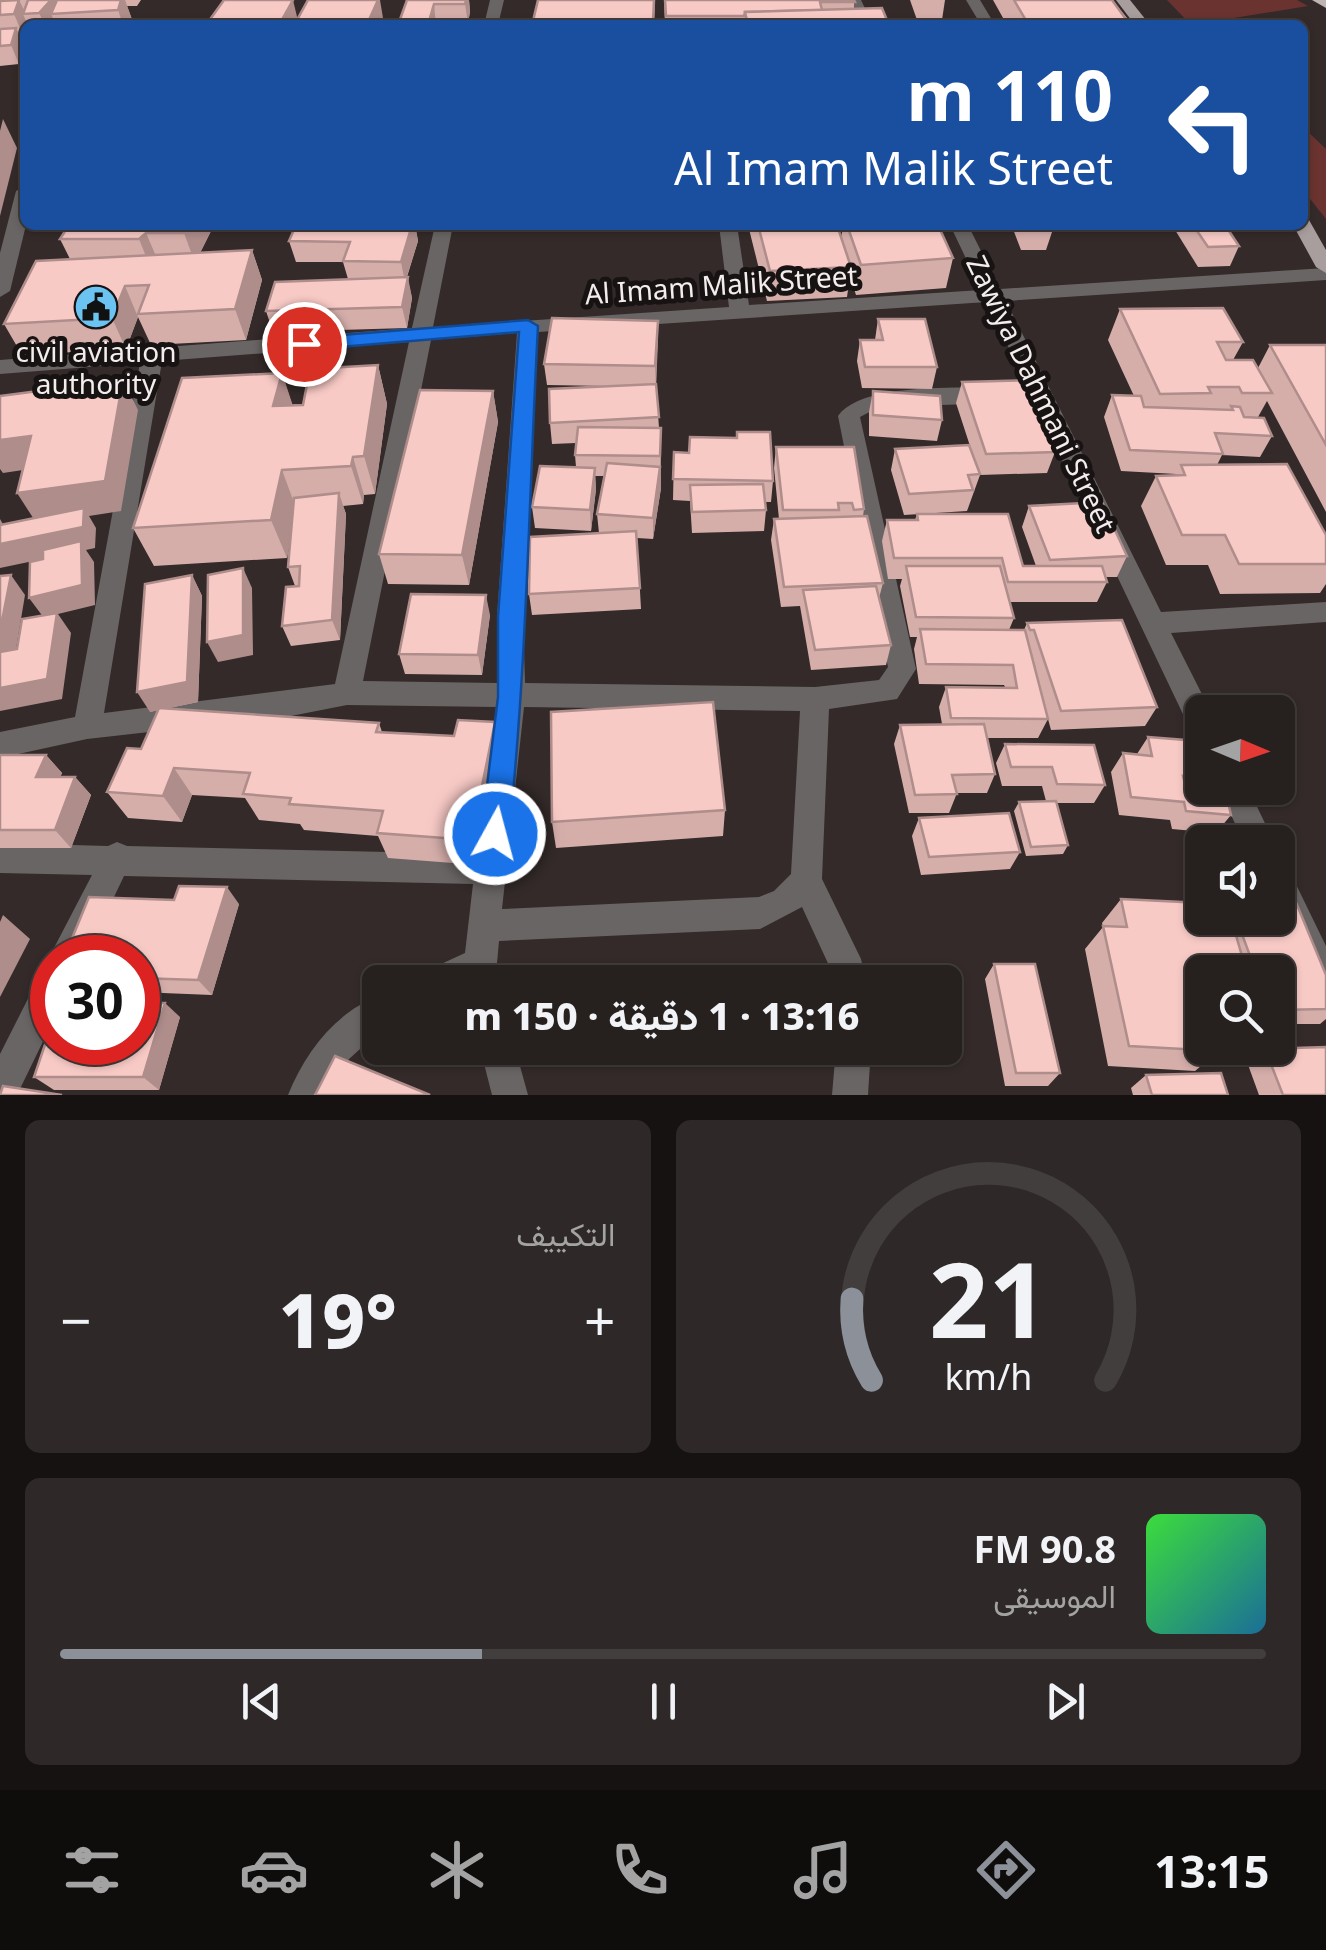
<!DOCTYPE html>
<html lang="ar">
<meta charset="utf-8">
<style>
body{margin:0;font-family:"Noto Sans",Vazirmatn,sans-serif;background:#2e2828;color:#f1f3f6;direction:rtl;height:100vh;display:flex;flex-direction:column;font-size:38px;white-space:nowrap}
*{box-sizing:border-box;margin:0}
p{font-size:32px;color:#a4a3a4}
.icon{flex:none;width:55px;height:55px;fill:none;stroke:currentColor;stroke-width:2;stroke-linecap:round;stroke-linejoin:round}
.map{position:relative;height:1095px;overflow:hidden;direction:ltr}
.drawer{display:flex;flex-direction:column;gap:25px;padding:25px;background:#151211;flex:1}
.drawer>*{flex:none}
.banner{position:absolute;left:20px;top:20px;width:1288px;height:210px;border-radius:15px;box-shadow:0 2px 8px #0004,0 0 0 2px #423e3d;direction:rtl;background:#1a4fa0;color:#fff;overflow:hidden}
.needle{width:65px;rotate:92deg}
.buttons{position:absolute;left:1185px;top:695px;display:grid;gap:20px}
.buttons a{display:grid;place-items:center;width:110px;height:110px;border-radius:15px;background:#26201f;box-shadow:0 2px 8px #0004,0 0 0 2px #423e3d;font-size:50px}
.speed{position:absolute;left:30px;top:935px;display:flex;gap:20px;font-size:50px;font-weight:700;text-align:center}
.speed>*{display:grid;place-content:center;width:130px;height:130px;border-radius:50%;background:#26201f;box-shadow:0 2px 8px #0004,0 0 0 2px #423e3d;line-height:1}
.speed .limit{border:15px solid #d22;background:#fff;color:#111}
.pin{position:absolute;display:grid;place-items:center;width:85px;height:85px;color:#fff;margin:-42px;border:5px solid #fff;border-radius:50%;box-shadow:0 2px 10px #0007}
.me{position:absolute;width:110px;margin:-55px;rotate:7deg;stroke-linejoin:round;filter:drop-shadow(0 0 8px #0008)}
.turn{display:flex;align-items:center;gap:35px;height:210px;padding:0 30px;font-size:45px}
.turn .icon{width:130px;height:130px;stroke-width:2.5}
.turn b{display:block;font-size:70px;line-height:85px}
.big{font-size:75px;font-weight:800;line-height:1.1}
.drawer .card{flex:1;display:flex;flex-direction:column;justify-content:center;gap:15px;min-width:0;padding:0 35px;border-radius:15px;background:#2e2828}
.drawer .dial{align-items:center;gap:0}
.dial svg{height:260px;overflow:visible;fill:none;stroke:#423e3d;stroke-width:7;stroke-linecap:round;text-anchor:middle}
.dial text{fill:#f1f3f6;stroke:none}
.song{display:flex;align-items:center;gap:30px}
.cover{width:120px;height:120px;border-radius:15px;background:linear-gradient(135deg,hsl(120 70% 55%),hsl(200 70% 35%))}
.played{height:10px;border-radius:5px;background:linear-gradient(90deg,#8c9099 35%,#423e3d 35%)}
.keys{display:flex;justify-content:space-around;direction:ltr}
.heat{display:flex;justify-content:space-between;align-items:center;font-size:55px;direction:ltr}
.drawer .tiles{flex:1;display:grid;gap:25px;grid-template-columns:1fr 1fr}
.card:last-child{grid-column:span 2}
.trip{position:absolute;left:362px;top:965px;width:600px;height:100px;border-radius:15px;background:#26201f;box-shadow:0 2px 8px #0004,0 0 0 2px #423e3d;font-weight:800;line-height:100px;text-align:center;direction:rtl}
.tabs{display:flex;height:160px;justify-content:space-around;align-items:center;background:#0f0d0c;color:#a4a3a4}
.tabs .icon{width:70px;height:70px}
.tabs .selected{color:#8c9099}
.tabs b{font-size:45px;color:#f1f3f6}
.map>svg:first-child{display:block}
.green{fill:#6a3330}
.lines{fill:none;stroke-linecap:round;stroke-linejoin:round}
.minor{fill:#6a6565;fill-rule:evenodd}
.major{fill:#a89e9d;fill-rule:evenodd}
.highway{fill:#c0b4b3;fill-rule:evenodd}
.wall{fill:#d5aeaa}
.shaded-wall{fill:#ae8d8b}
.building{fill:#f8cac6;stroke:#ae8d8b;stroke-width:2.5}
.route{fill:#1a73e8;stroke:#114b97;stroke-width:2.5}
.labels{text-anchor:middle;stroke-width:10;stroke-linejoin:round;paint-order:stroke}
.street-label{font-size:28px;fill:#f4eded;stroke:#181313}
.poi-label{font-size:28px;fill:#f4eded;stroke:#181313}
</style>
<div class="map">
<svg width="1326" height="1095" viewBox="0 0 1326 1095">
<rect width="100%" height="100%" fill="#332a29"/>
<g class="green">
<path d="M1167 0H1297L1308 6 1191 25Z"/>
<path d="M1302 126 1326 149V219L1303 190Z"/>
</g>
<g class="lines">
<g class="minor">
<path d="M490 0H504L498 25H484Z"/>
<path d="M847 0H861L873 25H859Z"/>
<path d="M966 0H980L995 25H981Z"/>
<path d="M25 186 26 225 10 291 0 297V253L16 191Z"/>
<path d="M435 225H453L433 327 729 307 719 225H737L749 305 981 290 950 225H968L1000 289 1326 268V280L1006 301 1161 612 1326 602V622L1171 633 1211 712H1202V736L1192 733 1034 402 879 407 860 417 916 669 897 699 829 709 822 879 861 959 866 982H832V972L802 907 760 929 499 941 497 963 501 982H423L428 970 465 953 473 884 124 876 85 958H52V963L50 958 55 946 92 875 0 873V843L108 846 117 842 127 846 477 854 496 707 347 705 291 716 87 739 0 758V732L75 717 140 363 0 374V360L412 328ZM987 302 1028 388C983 389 863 379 838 416L888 667 879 680 815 687 525 683 523 617 538 332ZM517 333 497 617V683L363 681 431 340ZM409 342 335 684 104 713 162 361ZM524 707 800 711 791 874 774 891 759 897 502 909Z"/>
<path d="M1218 788H1248L1274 842H1244Z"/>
<path d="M1278 866 1289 870 1326 946V999L1314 994 1278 915Z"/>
<path d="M52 970V1023L17 1095H0V1054L40 975Z"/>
<path d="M380 995V1031L349 1059 325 1095H288C306 1051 335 1013 380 995Z"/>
<path d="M480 1048H515L528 1095H492Z"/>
<path d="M836 1048H871L868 1095H832Z"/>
</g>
<g class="major">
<path d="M1116 0H1130L1150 25H1135Z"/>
<path d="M1302 219 1309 220 1326 250V273L1316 267 1293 225H1302Z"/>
</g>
<path class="highway" d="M1312 0H1326V8Z"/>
</g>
<g class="wall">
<path d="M0 0H141L137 6H127L134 25H56L55 23 53 25H28L26 21 22 33H19L25 47 19 64 0 66Z"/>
<path d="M308 0 384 24 206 25 298 18Z"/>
<path d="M407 0H469L470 12 468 23H437Z"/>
<path d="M538 0H655L654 25H534Z"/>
<path d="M664 0H854V9L889 25H665Z"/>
<path d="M910 0H945L942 20H917Z"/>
<path d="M993 0H1112L1133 25H1007Z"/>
<path d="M69 225H214L200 253 252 250 262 280 246 340 151 345 138 317 126 349 22 355 4 324 70 259 60 239Z"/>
<path d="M296 225H415L418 241 407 277 412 298 407 328 273 332 266 311 348 279 343 262H296L289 241Z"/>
<path d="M748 225H837L841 239 843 225H938L953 258 946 288 856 295 850 276 847 297 767 301Z"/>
<path d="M988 225H1051L1053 229 1046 250H1021L1013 229 990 230Z"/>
<path d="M1172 225H1225L1239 246 1230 266 1198 267Z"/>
<path d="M1120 309 1243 342 1233 360 1258 368 1270 345H1326V512L1267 401 1258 417 1272 436 1260 457 1222 455 1217 465 1326 535V584L1320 593 1220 594 1208 565H1166L1141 506 1156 476H1175L1176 474 1121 471 1104 417 1112 395 1134 396 1108 340Z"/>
<path d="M878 319 937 367 932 389 862 388 857 361 860 340H875Z"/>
<path d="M658 321 656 385 659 428H661V488L653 539 637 538 641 609 532 615 529 594 599 533 597 514 605 476H595L596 489 591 531 535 528 532 507 576 467 575 455 576 443 552 444 550 423 606 386 547 385 544 364Z"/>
<path d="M378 365 387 404 375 494 364 495 363 504 343 506 346 514 340 640 291 646 282 626 295 586 288 567 290 539 287 558 154 566 133 528 282 373 292 405H303Z"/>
<path d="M962 382 1050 423 1047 431 1055 452 1047 473 980 475 967 511 904 515 891 470 895 449 970 446 956 403Z"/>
<path d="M493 391 498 422 469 585 388 584 379 554Z"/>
<path d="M873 391 942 420 937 441 869 436V412Z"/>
<path d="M776 447 864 509 863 516 883 583 879 598 891 645 886 665 811 670 800 606 781 607 771 540 774 519H779L774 468Z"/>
<path d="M674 452 773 481 771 502H765L766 510 764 531 692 533 690 501 673 500Z"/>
<path d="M1029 506 1127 556 1117 577H1106L1107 582 1097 602H1010L1014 618 1009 630H1024L1027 623 1157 707 1145 726 1051 730 1048 719 1038 738H987L995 774 987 793H957L949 813H909L894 744 900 725 942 724 939 707 946 687H1005L1004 685 919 684 914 649 917 637H910L900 586 902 579H888L882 541 887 520H915L917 514 1023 566H1036L1022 527Z"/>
<path d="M192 575 202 596 198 702 164 709 379 723 382 732 454 736 495 722 501 750 479 865 388 858 378 836 304 830 300 824 259 820 245 798 192 795 182 822 128 818 107 792 141 749 158 710 150 712Z"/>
<path d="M490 615 482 675 405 674 399 654Z"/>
<path d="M1148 737 1202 758V785L1199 790 1231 815 1216 833 1172 829 1170 820 1119 815 1111 772 1123 753 1137 754Z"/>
<path d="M1005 744 1105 785 1094 803H1056L1068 845 1063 854 1026 856 1014 811 1019 802 1046 801 1042 786H1002L996 763Z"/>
<path d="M0 755H46L62 773 60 777H75L91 795 71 848H0Z"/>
<path d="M725 810 723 836 556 848 552 822Z"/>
<path d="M919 818 1020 852 1010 869 921 875 912 836Z"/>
<path d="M1121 899 1202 918H1278L1326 975V1019L1320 1024H1278V972H1202V984H1201L1219 1051 1195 1071 1108 1066 1085 949 1103 927 1102 923Z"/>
<path d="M239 904 212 995 138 992V958Z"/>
<path d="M994 964 1060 1073 1048 1086H1005L985 979Z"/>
<path d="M180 1017 159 1090H54L34 1077Z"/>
<path d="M1265 1049 1326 1095H1259L1247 1062Z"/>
<path d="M1146 1075 1228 1095H1133L1131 1088Z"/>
</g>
<g class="shaded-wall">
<path d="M19 0 26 14H23L26 21 22 33 14 14Z"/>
<path d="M51 0H75L51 14 55 23 53 25H45L39 13Z"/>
<path d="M121 0H125L134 25H123L118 10Z"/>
<path d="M293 0 299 25H279Z"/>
<path d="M378 0H380L384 24 370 25 369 20Z"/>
<path d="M466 0H469L470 12 468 23 465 4Z"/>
<path d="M434 4 436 25H428Z"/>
<path d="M16 28 25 47 19 64 11 45Z"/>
<path d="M3 119 17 148 0 216V131Z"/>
<path d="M188 225H214L195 263 184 233Z"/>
<path d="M412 225H415L418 241 405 282 401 262Z"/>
<path d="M146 233 159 263 151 269 139 239Z"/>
<path d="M252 250 262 280 246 340 235 309Z"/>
<path d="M408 277 412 298 407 328 402 307Z"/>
<path d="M125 286 138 317 126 349 112 318Z"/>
<path d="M658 321V342L656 388 655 366Z"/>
<path d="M378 365 387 404 375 494 364 456Z"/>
<path d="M282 373 295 412 273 406Z"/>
<path d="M123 380 138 410 121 511 89 516 96 528 95 548 86 550 94 562 95 605 58 614 71 633 62 699 0 711V688L44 618 29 598 81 551 0 568V519L4 526 37 524 17 493Z"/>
<path d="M493 391 498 422 469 585 462 555Z"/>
<path d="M661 428V488L653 539V518L660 468Z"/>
<path d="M31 436 50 466 3 473 0 469V440Z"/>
<path d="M353 457 364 495 363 504 351 466Z"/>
<path d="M595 468 596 489 591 531 590 510Z"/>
<path d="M282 470 296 508 287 558 271 520Z"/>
<path d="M339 493 346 514 340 640 332 620Z"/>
<path d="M243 568 252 588 253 655 218 662 207 642Z"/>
<path d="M11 575 25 595 12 673 0 658V631Z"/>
<path d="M192 575 202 596 198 702 150 712 137 692Z"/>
<path d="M486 595 490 615 482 675 478 655Z"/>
<path d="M495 722 501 750 479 865 471 840Z"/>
<path d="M46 755 62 773 53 795 36 777Z"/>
<path d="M174 768 192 795 182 822 163 796Z"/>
<path d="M75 777 91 795 71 848 55 830Z"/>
<path d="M227 887 239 904 212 995 198 980Z"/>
<path d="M3 915 30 939 0 997V922Z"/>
<path d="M165 1003 180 1017 159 1090 143 1077Z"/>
</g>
<g class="building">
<path d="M19 0 14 14 0 15V1Z"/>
<path d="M28 0H51L39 13 23 14Z"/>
<path d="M57 0H121L118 10 51 14Z"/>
<path d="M224 0H293L279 25H206Z"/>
<path d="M308 0H378L369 20H297Z"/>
<path d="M407 0H466L465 4H434L428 25H398Z"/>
<path d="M538 0H654L653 22 533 21Z"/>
<path d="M665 0H854L855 2H820L822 10 745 12 744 16H666Z"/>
<path d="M1014 0H1112L1128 22 1028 24Z"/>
<path d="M882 8 889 25H748L745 12Z"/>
<path d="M16 28 11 45 0 46V29Z"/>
<path d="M69 225H188L184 233H146L139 239H60Z"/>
<path d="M296 225H412L401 262 343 261 350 242 289 241Z"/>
<path d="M758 225H837L851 267 770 271Z"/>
<path d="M847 225H938L953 258 861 265Z"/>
<path d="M1026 225H1051L1053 229H1027Z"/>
<path d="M1193 225H1225L1239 246 1208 247Z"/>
<path d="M252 250 235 309 138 314 149 285 125 286 112 318 4 324 36 261Z"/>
<path d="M408 277 402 307 266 311 275 282Z"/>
<path d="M1223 308 1243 342H1217L1226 360H1253L1272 393H1242L1239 387H1208L1211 393 1160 394 1120 309Z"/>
<path d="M552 318 658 321 655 366 544 364Z"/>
<path d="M878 319H925L937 367H865L860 340H883Z"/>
<path d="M1270 345H1326V445Z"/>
<path d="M378 365 364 456 353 457 351 466 282 470 271 520 133 528 182 378 282 373 273 406 303 405 310 369Z"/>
<path d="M123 380 105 481 17 493 31 436 0 440V396Z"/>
<path d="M1034 380 1050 423H1044L1055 452 986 454 962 382Z"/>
<path d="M656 384 659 417 550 423 549 389Z"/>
<path d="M420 390 493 391 462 555 379 554Z"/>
<path d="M873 391 940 396 942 420 873 415Z"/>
<path d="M1112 395 1141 396 1144 407 1233 410 1231 406 1240 407 1244 417 1264 418 1272 436 1215 433 1223 454 1130 450Z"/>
<path d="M578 427 661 428 660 456 575 455Z"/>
<path d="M737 432H770L773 481 673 479 674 452 689 453 690 437 737 438Z"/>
<path d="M969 445 980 474 968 475 973 490 909 494 895 449Z"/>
<path d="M776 447H854L864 509 854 510 852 503H838L839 510H783Z"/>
<path d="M607 463 660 467 653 518 597 514Z"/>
<path d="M1287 464 1326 535V564H1239L1225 535H1182L1156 476 1185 475 1181 465Z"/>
<path d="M540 466 595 468 590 510 532 507Z"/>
<path d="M763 484 766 510 692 512 690 485Z"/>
<path d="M339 493 332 620 282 626 286 587 299 586 300 566 288 567 294 498Z"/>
<path d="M1102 502 1127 556 1050 560 1029 506Z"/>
<path d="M84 508 83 527 0 544V525Z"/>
<path d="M917 514H1008L1023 566H1102L1107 582H1008L1002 558H894L887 520H918Z"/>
<path d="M867 516 883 583 784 587 774 519Z"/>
<path d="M636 531 640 588 529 594 530 537Z"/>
<path d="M81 541 82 585 29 598 30 562 43 559V550Z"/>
<path d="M906 566H1000L1014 618 916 617Z"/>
<path d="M243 568V635L207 642 208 575Z"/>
<path d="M11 575 0 631V576Z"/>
<path d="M192 575 187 682 137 692 145 584Z"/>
<path d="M876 586 891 645 815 650 803 590Z"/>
<path d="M411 594 486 595 478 655 399 654Z"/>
<path d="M57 613 47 679 0 688V652L17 649 22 619Z"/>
<path d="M1122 620 1157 707 1061 711 1034 630H1030L1027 623Z"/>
<path d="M920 629 1025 630 1048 719 951 718 946 687 1017 688 1013 665 926 664Z"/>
<path d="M713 702 725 810 552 822 551 712Z"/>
<path d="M159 708 379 723 376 732 454 736 458 720 495 722 471 840 377 833 383 811 289 804 291 798 243 794 250 773 174 768 163 796 107 792 127 748 141 749Z"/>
<path d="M984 724 995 774 952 775 957 794 915 795 900 725Z"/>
<path d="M1148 737 1198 741 1202 758V778L1183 776 1186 788 1226 793 1231 815 1186 811 1184 802 1131 797 1123 753 1152 756Z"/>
<path d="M1005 744 1094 745 1105 785 1057 784 1052 767H1011Z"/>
<path d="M0 755H46L36 777H75L55 830H0Z"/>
<path d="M1056 801 1068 845 1031 847 1019 802Z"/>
<path d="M1009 813 1020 852 929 857 919 818Z"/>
<path d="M179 886 227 887 198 980 138 978V958H64L89 897 174 900Z"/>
<path d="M1121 899 1202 903V918H1231L1244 963 1194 961 1202 991V1048H1218L1219 1051 1129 1046 1103 926 1127 927Z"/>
<path d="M1278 900H1295L1326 975V1009L1278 1010V972H1256L1236 918H1278Z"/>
<path d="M994 964H1035L1060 1073H1016Z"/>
<path d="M138 1003H165L143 1077H34L52 1024V1042H138Z"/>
<path d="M1326 1047V1095H1283L1265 1049Z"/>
<path d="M335 1056 430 1095H315Z"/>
<path d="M1221 1073 1228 1095H1152L1146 1075Z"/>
<path d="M3 1086 62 1095H0Z"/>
</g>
<path class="route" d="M528 320 538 326C529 495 527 665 509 834L505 843 495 847 485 843 481 834 498 697V617L519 332 304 350 295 344 304 338Z"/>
<defs>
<g id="civic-disc" transform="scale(2.25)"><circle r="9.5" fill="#6bc3f2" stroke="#181313"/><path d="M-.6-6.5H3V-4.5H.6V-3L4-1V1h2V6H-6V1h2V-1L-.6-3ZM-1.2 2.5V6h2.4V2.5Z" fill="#111"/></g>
</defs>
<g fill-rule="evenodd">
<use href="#civic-disc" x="96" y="307"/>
</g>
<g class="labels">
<g class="street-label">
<text transform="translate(721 285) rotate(-4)" y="10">Al Imam Malik Street</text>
<text transform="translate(1041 394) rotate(64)" y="10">Zawiya Dahmani Street</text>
</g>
<g class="poi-label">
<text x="96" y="362">civil aviation<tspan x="96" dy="32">authority</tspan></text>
</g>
</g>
</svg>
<div class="buttons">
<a><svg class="needle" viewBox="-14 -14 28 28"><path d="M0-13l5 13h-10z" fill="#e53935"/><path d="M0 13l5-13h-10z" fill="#a4a3a4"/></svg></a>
<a><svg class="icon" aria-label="sound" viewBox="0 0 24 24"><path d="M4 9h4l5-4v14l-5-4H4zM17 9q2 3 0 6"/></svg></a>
<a><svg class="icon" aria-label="search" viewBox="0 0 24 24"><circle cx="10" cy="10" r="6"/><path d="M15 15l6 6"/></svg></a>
</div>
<div class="speed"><div class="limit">30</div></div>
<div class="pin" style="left:304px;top:344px;background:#d93025"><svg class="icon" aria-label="arrive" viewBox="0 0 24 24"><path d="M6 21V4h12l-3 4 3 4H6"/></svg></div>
<svg class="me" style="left:495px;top:834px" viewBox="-20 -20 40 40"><circle r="17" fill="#1a73e8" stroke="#fff" stroke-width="3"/><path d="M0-11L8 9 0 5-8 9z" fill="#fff"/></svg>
<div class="trip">13:16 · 1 دقيقة · 150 m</div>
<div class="banner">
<div class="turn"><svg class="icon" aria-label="left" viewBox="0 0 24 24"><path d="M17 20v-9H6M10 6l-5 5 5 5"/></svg><div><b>110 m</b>Al Imam Malik Street</div></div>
</div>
</div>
<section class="drawer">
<div class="tiles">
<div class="card dial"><svg viewBox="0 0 100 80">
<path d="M14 69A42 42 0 1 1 86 69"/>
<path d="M14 69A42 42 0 0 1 8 44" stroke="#8c9099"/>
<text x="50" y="56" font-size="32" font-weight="700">21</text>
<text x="50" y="72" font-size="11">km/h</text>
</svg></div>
<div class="card"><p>التكييف</p>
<div class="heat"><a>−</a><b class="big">19°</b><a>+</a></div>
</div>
<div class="card">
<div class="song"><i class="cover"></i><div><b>90.8 FM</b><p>الموسيقى</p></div></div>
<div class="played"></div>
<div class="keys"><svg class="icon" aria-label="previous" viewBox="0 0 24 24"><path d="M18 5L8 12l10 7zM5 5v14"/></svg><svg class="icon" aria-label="pause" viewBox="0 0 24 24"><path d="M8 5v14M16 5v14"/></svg><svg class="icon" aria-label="next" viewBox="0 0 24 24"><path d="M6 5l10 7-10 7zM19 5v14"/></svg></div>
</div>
</div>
</section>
<nav class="tabs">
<b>13:15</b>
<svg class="icon selected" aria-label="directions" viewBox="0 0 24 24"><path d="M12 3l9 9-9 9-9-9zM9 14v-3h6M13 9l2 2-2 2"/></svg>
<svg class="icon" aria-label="music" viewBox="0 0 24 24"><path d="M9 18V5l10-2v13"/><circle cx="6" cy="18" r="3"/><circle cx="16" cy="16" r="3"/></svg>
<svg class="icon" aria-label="phone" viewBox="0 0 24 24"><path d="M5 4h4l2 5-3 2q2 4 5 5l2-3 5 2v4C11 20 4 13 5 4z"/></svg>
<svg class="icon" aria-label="climate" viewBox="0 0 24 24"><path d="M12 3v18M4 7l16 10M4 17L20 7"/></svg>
<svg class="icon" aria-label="car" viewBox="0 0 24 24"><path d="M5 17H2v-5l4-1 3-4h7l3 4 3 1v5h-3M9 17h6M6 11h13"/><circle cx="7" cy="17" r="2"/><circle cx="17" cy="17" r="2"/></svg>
<svg class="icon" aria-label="filters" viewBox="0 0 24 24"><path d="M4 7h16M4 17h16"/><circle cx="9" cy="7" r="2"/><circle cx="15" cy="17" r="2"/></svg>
</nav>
